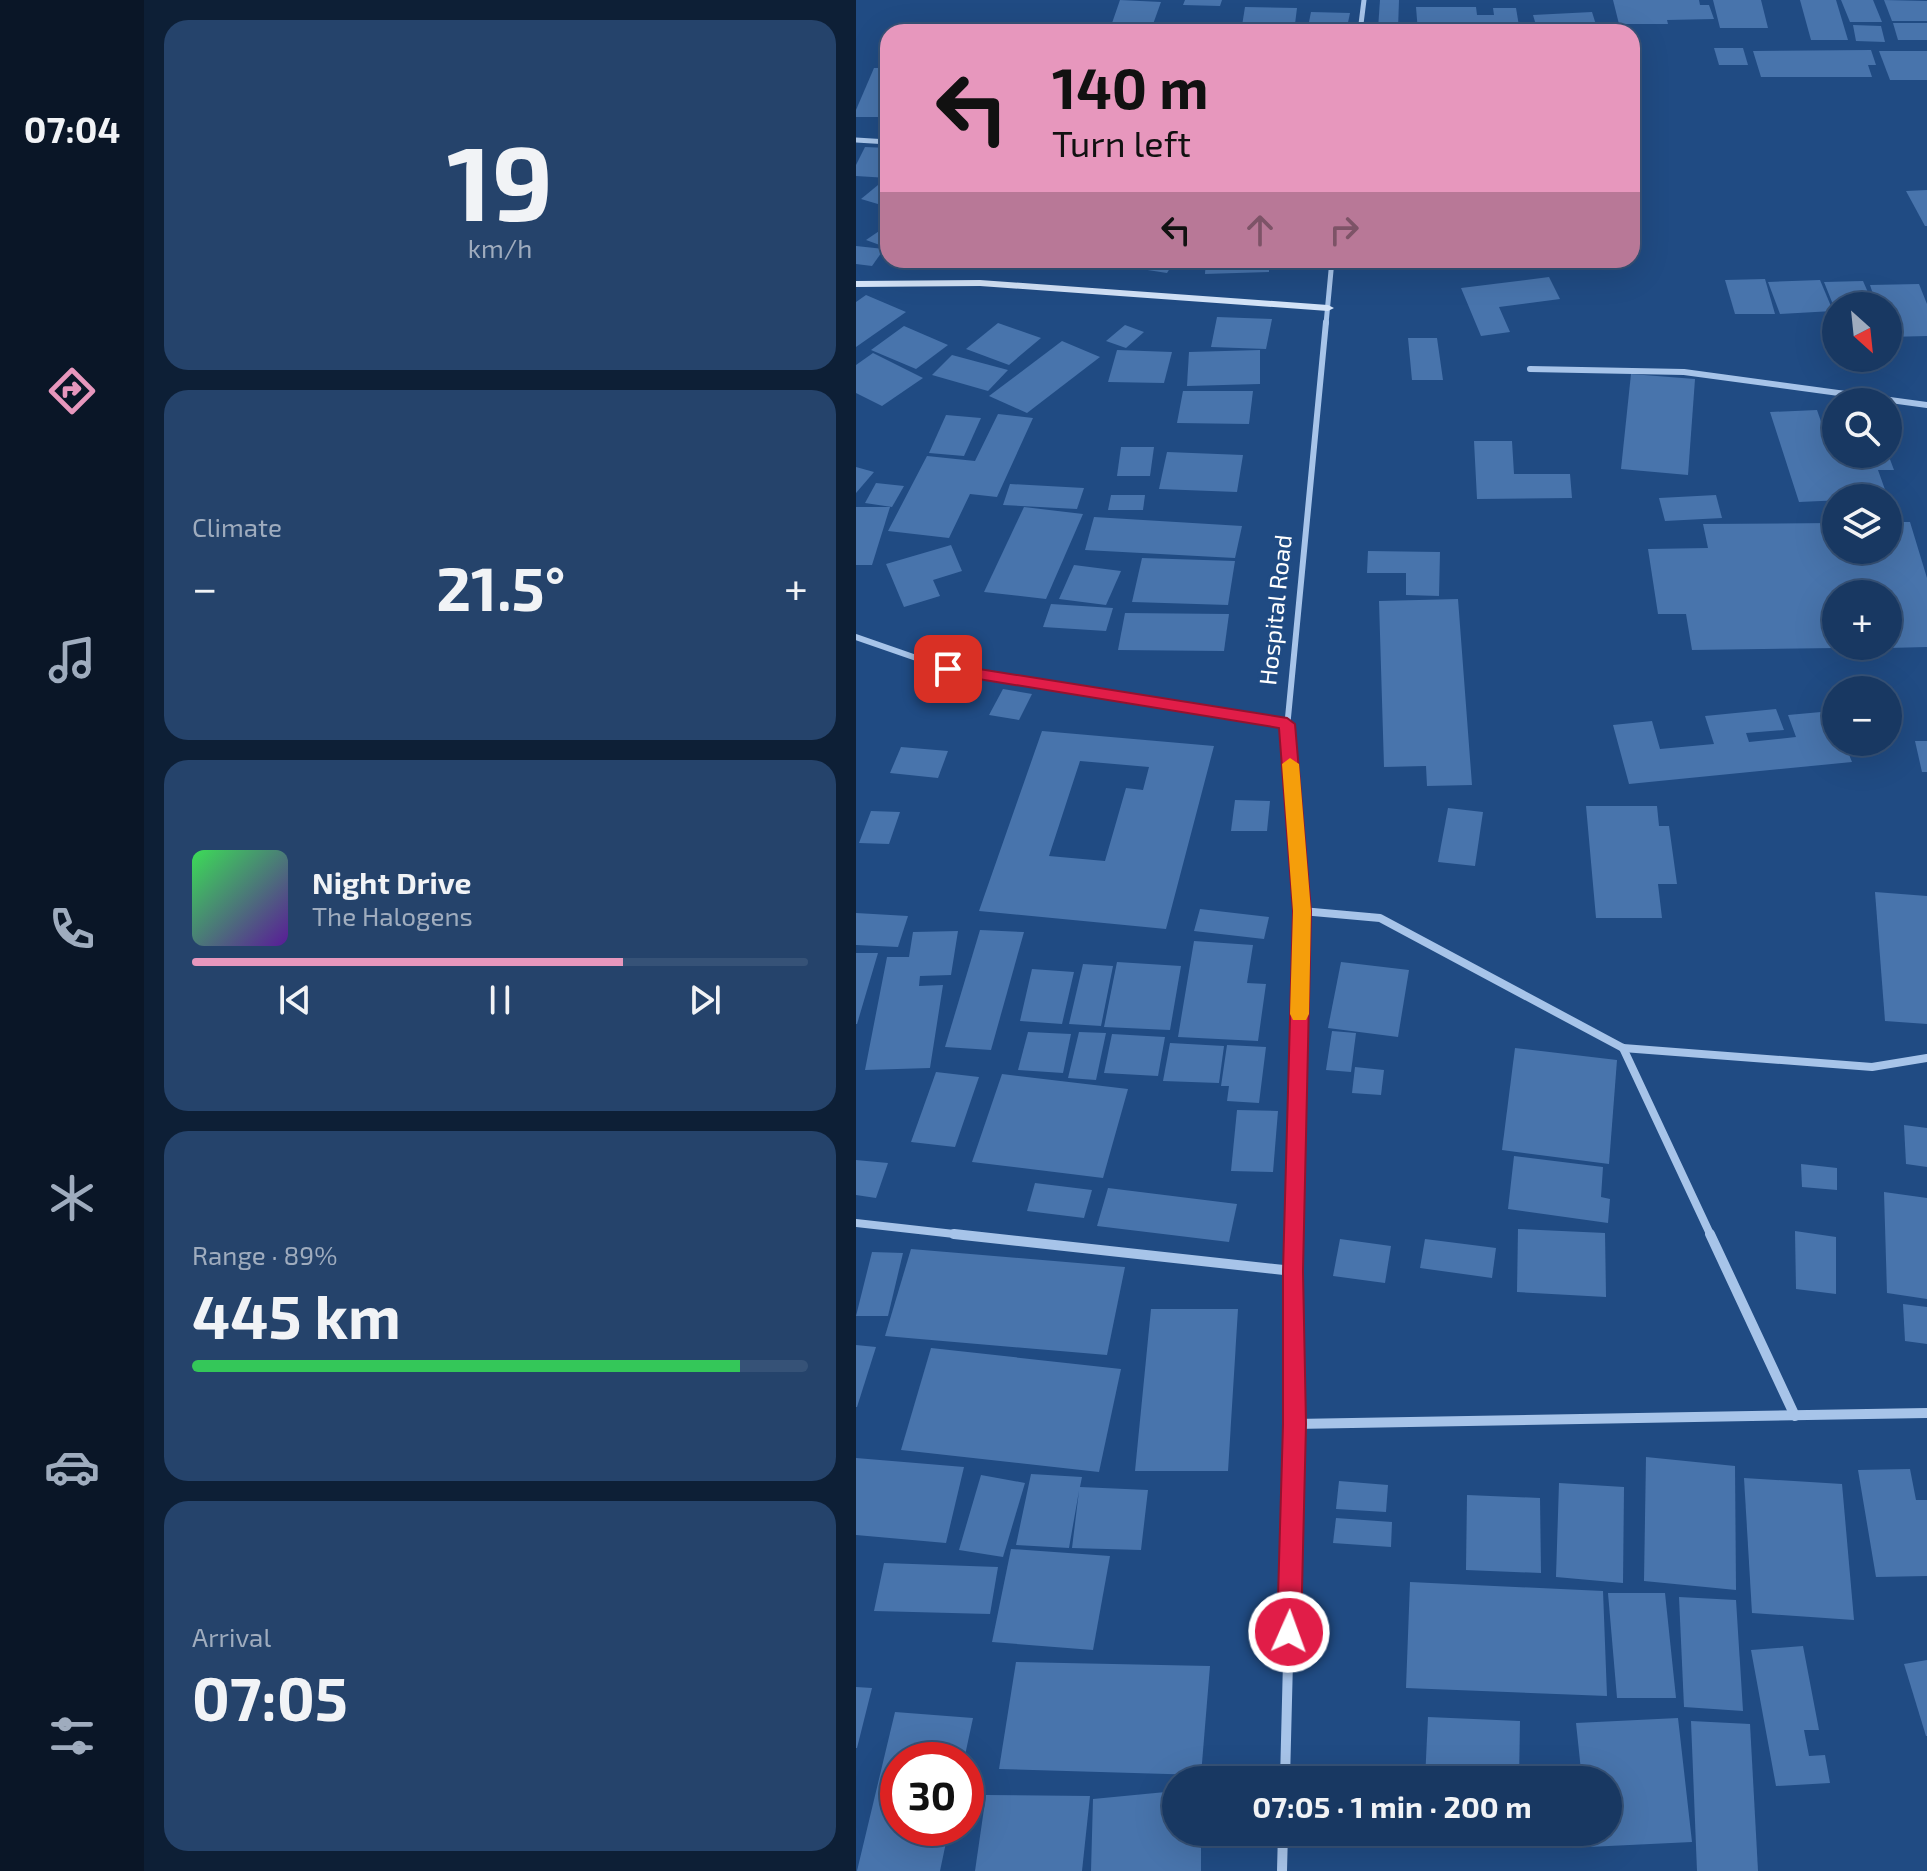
<!DOCTYPE html>
<meta charset="utf-8">
<style>
body{margin:0;font-family:"Exo 2",sans-serif;background:#25436b;color:#f1f3f6;height:100vh;display:flex;flex-direction:column;font-size:30px;white-space:nowrap}
*{box-sizing:border-box;margin:0}
p{font-size:26px;color:#9facbe}
.icon{flex:none;width:44px;height:44px;fill:none;stroke:currentColor;stroke-width:2;stroke-linecap:round;stroke-linejoin:round}
.map{position:relative;flex:1;overflow:hidden}
.sheet{display:flex;flex-direction:column;gap:20px;padding:20px;background:#0d1f36;width:712px}
.sheet>*{flex:none}
.banner{position:absolute;left:24px;top:24px;width:760px;height:244px;border-radius:24px;box-shadow:0 8px 32px #0002,0 0 0 2px #365277;background:#e797bd;color:#111;overflow:hidden}
.needle{width:52px;rotate:153deg}
.fabs{position:absolute;left:966px;top:292px;display:grid;gap:16px}
.fabs a{display:grid;place-items:center;width:80px;height:80px;border-radius:50%;background:#183862;box-shadow:0 8px 32px #0002,0 0 0 2px #365277;font-size:40px}
.speed{position:absolute;left:24px;top:1742px;display:flex;gap:16px;font-size:40px;font-weight:700;text-align:center}
.speed>*{display:grid;place-content:center;width:104px;height:104px;border-radius:50%;background:#183862;box-shadow:0 8px 32px #0002,0 0 0 2px #365277;line-height:1}
.speed .limit{border:12px solid #d22;background:#fff;color:#111}
.pin{position:absolute;display:grid;place-items:center;width:68px;height:68px;color:#fff;margin:-34px;border-radius:16px;box-shadow:0 4px 12px #0006}
.me{position:absolute;width:88px;margin:-44px;rotate:2deg;stroke-linejoin:round;filter:drop-shadow(0 0 6px #0008)}
.turn{display:flex;align-items:center;gap:28px;height:168px;padding:0 40px;font-size:36px}
.turn .icon{width:104px;height:104px;stroke-width:2.5}
.turn b{display:block;font-size:56px;line-height:68px}
.lanes{display:flex;align-items:center;height:76px;padding:0 40px;background:#0003;justify-content:center;gap:40px;direction:ltr}
.lanes .off{opacity:.35}
.big{font-size:60px;font-weight:700;line-height:1.1}
.sheet .widget{flex:1;display:flex;flex-direction:column;justify-content:center;gap:12px;min-width:0;padding:0 28px;border-radius:24px;background:#25436b}
.sheet .dial{align-items:center;gap:0}
.dial b{font-size:104px;line-height:1}
.song{display:flex;align-items:center;gap:24px}
.cover{width:96px;height:96px;border-radius:12px;background:linear-gradient(135deg,hsl(130 70% 55%),hsl(270 70% 35%))}
.played{height:8px;border-radius:4px;background:linear-gradient(90deg,#e797bd 70%,#365277 70%)}
.keys{display:flex;justify-content:space-around;direction:ltr}
.heat{display:flex;justify-content:space-between;align-items:center;font-size:44px;direction:ltr}
.charge{height:12px;border-radius:6px;background:linear-gradient(90deg,#34c759 89%,#365277 0)}
.trip{position:absolute;left:306px;top:1766px;width:460px;height:80px;border-radius:40px;background:#183862;box-shadow:0 8px 32px #0002,0 0 0 2px #365277;font-weight:700;line-height:80px;text-align:center}
main{display:flex;flex:1;min-height:0}
.tab-bar{display:flex;flex-direction:column;width:144px;justify-content:space-around;align-items:center;background:#0a1627;color:#9facbe}
.tab-bar .icon{width:56px;height:56px}
.tab-bar .on{color:#e797bd}
.tab-bar b{font-size:36px;color:#f1f3f6}
.map>svg:first-child{display:block}
.building{fill:#4874ac;fill-rule:evenodd}
.lines{fill:none;stroke-linecap:round;stroke-linejoin:round}
.street-far3{stroke:#a7c4e9;stroke-width:5}
.street-far2{stroke:#a7c4e9;stroke-width:6}
.street-far1{stroke:#a7c4e9;stroke-width:8}
.street{stroke:#a7c4e9;stroke-width:10}
.secondary{fill:#d2e2f7;fill-rule:evenodd}
.route{fill:#e11d48;stroke:#92132f;stroke-width:2}
.slow{fill:#f59e0b}
.labels{text-anchor:middle;stroke-width:6;stroke-linejoin:round;paint-order:stroke}
.street-label{font-size:24px;fill:#fff;stroke:#204b83}
</style>
<main>
<nav class="tab-bar">
<b>07:04</b>
<svg class="icon on" aria-label="directions" viewBox="0 0 24 24"><path d="M12 3l9 9-9 9-9-9zM9 14v-3h6M13 9l2 2-2 2"/></svg>
<svg class="icon" aria-label="music" viewBox="0 0 24 24"><path d="M9 18V5l10-2v13"/><circle cx="6" cy="18" r="3"/><circle cx="16" cy="16" r="3"/></svg>
<svg class="icon" aria-label="phone" viewBox="0 0 24 24"><path d="M5 4h4l2 5-3 2q2 4 5 5l2-3 5 2v4C11 20 4 13 5 4z"/></svg>
<svg class="icon" aria-label="climate" viewBox="0 0 24 24"><path d="M12 3v18M4 7l16 10M4 17L20 7"/></svg>
<svg class="icon" aria-label="car" viewBox="0 0 24 24"><path d="M5 17H2v-5l4-1 3-4h7l3 4 3 1v5h-3M9 17h6M6 11h13"/><circle cx="7" cy="17" r="2"/><circle cx="17" cy="17" r="2"/></svg>
<svg class="icon" aria-label="filters" viewBox="0 0 24 24"><path d="M4 7h16M4 17h16"/><circle cx="9" cy="7" r="2"/><circle cx="15" cy="17" r="2"/></svg>
</nav>
<section class="sheet">
<div class="widget dial"><b>19</b><p>km/h</p></div>
<div class="widget"><p>Climate</p>
<div class="heat"><a>−</a><b class="big">21.5°</b><a>+</a></div>
</div>
<div class="widget">
<div class="song"><i class="cover"></i><div><b>Night Drive</b><p>The Halogens</p></div></div>
<div class="played"></div>
<div class="keys"><svg class="icon" aria-label="previous" viewBox="0 0 24 24"><path d="M18 5L8 12l10 7zM5 5v14"/></svg><svg class="icon" aria-label="pause" viewBox="0 0 24 24"><path d="M8 5v14M16 5v14"/></svg><svg class="icon" aria-label="next" viewBox="0 0 24 24"><path d="M6 5l10 7-10 7zM19 5v14"/></svg></div>
</div>
<div class="widget"><p>Range · 89%</p><b class="big">445 km</b><div class="charge"></div></div>
<div class="widget"><p>Arrival</p><b class="big">07:05</b></div>
</section>
<div class="map">
<svg width="1071" height="1871" viewBox="0 0 1071 1871">
<rect width="100%" height="100%" fill="#204b83"/>
<g class="building">
<path d="M264 0 305 2 296 27 255 26Z"/>
<path d="M329 0H366L364 6 327 5Z"/>
<path d="M524 0H543L542 29H522Z"/>
<path d="M757 0H843L844 5H853L858 19 811 20 812 24H763Z"/>
<path d="M857 0H905L912 28H864Z"/>
<path d="M944 0H980L992 40H955Z"/>
<path d="M985 0H1017L1026 22H994Z"/>
<path d="M1028 0 1071 1V21H1036Z"/>
<path d="M389 7 441 8 438 32H385Z"/>
<path d="M560 7H620L621 15H638L637 8H660L664 32H562Z"/>
<path d="M455 12 494 13 490 32H451Z"/>
<path d="M736 12 742 31 682 32 677 15Z"/>
<path d="M1037 23H1071V40H1042Z"/>
<path d="M997 25 1025 26 1029 42 1000 41Z"/>
<path d="M858 48H887L892 65H863Z"/>
<path d="M1015 50 1020 65H1012L1016 77H905L897 51Z"/>
<path d="M1023 51H1071V80H1034Z"/>
<path d="M18 68H32V111L29 117H0V110Z"/>
<path d="M9 147 32 148V178L0 176V165Z"/>
<path d="M22 185 32 187V207L5 199Z"/>
<path d="M1071 190V226H1069L1050 191Z"/>
<path d="M32 225V248L10 240Z"/>
<path d="M0 246 28 249 16 266 0 264Z"/>
<path d="M86 260H125L113 270Z"/>
<path d="M262 260H319L311 273 259 265Z"/>
<path d="M350 260H413V272L349 274Z"/>
<path d="M693 277 704 299 643 307 654 332 625 336 605 288Z"/>
<path d="M909 279 919 314H879L869 280Z"/>
<path d="M964 280 977 311 924 314 912 282Z"/>
<path d="M1007 281 1018 306H980V312L968 282Z"/>
<path d="M1063 284 1071 304V336L1033 337 1032 306H1021L1014 285Z"/>
<path d="M10 295 50 312 0 347V302Z"/>
<path d="M361 317 416 319 410 349 355 347Z"/>
<path d="M142 323 185 338 153 365 110 349Z"/>
<path d="M269 325 288 332 270 348 250 341Z"/>
<path d="M48 326 92 345 60 369 15 350Z"/>
<path d="M552 338H581L587 380H556Z"/>
<path d="M206 341 244 357 171 413 133 396Z"/>
<path d="M261 350 316 352 308 383 252 382Z"/>
<path d="M404 350V384L331 386 333 352Z"/>
<path d="M17 353 67 378 26 406 0 393V365Z"/>
<path d="M96 355 152 370 132 391 76 375Z"/>
<path d="M775 374 839 379 832 475 765 469Z"/>
<path d="M327 391H397L393 424 321 423Z"/>
<path d="M961 410 969 433 980 432V454H1032L1038 470H1022L1032 498 943 502 914 412Z"/>
<path d="M142 414 177 418 141 497 114 494 93 538 32 531 71 456 119 461Z"/>
<path d="M90 415 125 418 108 456 73 453Z"/>
<path d="M618 441H656L658 474H714L716 498 621 499Z"/>
<path d="M265 447H298L294 476H261Z"/>
<path d="M311 452 387 455 381 492 303 489Z"/>
<path d="M0 467 18 472 0 493Z"/>
<path d="M20 483 48 486 36 507 9 503Z"/>
<path d="M154 484 228 488 221 509 147 505Z"/>
<path d="M255 495H289L287 510H252Z"/>
<path d="M860 495 866 518 809 521 803 498Z"/>
<path d="M0 507H34L16 565H0Z"/>
<path d="M168 507 227 514 190 599 128 592Z"/>
<path d="M238 517 386 526 379 558 229 550Z"/>
<path d="M1032 522H1054L1071 578V647L1032 648V594H980V648L836 650 830 614H802L792 549 852 548 847 524 980 523V550H1032Z"/>
<path d="M95 545 106 571 77 580 84 596 48 607 30 564Z"/>
<path d="M512 551 584 552 583 596 550 595V573H511Z"/>
<path d="M286 558 379 561 372 605 276 602Z"/>
<path d="M218 565 265 571 250 605 203 599Z"/>
<path d="M602 599 616 785 571 786 570 766 528 767 523 601Z"/>
<path d="M195 604 257 608 250 631 187 627Z"/>
<path d="M269 613 373 614 368 651 262 650Z"/>
<path d="M147 689 176 694 163 720 133 715Z"/>
<path d="M920 709 928 730 890 733 893 742 940 737 932 715 976 711 980 722V742H988L996 762 773 784 757 725 796 721 804 749 858 744 849 716Z"/>
<path d="M186 731 358 746 310 929 123 911ZM224 761 293 767 287 790 270 788 249 861 193 856Z"/>
<path d="M1059 741H1071V772H1066Z"/>
<path d="M45 747 92 751 82 778 34 773Z"/>
<path d="M379 800 414 801 411 831H375Z"/>
<path d="M730 806H801L803 826H813L821 884H802L806 918H740Z"/>
<path d="M592 808 627 812 619 866 582 862Z"/>
<path d="M15 811 44 812 33 844 3 843Z"/>
<path d="M1019 892 1071 896V1024L1029 1021Z"/>
<path d="M344 909 413 917 408 939 338 931Z"/>
<path d="M0 913 52 916 42 947 0 945Z"/>
<path d="M124 930 168 932 135 1050 89 1047Z"/>
<path d="M102 931 95 975 64 976 63 986 87 985 74 1068 9 1070 31 957H53L57 932Z"/>
<path d="M338 941 397 945 391 983 410 984 402 1041 322 1037Z"/>
<path d="M0 953H22L1 1024H0Z"/>
<path d="M261 962 325 966 314 1030 248 1027Z"/>
<path d="M485 962 553 970 542 1037 472 1028Z"/>
<path d="M227 964 257 966 245 1026 213 1024Z"/>
<path d="M176 969 218 972 206 1024 164 1021Z"/>
<path d="M476 1031 500 1033 495 1072 470 1070Z"/>
<path d="M172 1032 215 1034 207 1073 162 1070Z"/>
<path d="M223 1032 250 1033 240 1080 212 1078Z"/>
<path d="M256 1034 309 1037 302 1076 248 1073Z"/>
<path d="M314 1043 368 1046 363 1083 307 1081Z"/>
<path d="M371 1045 410 1047 403 1103 371 1101 373 1086H365Z"/>
<path d="M659 1048 761 1060 753 1164 646 1150Z"/>
<path d="M499 1067 528 1070 525 1095 496 1093Z"/>
<path d="M80 1072 123 1077 99 1147 55 1142Z"/>
<path d="M146 1074 272 1089 247 1178 116 1162Z"/>
<path d="M381 1110 422 1111 417 1172 375 1171Z"/>
<path d="M1048 1125 1071 1128V1167L1050 1164Z"/>
<path d="M658 1156 747 1167 745 1197 754 1199 752 1223 652 1209Z"/>
<path d="M0 1160 32 1163 20 1198 0 1195Z"/>
<path d="M945 1164 981 1168V1190L946 1187Z"/>
<path d="M179 1183 236 1190 228 1218 171 1211Z"/>
<path d="M252 1188 381 1204 373 1242 241 1226Z"/>
<path d="M1028 1192 1071 1198V1299L1031 1293Z"/>
<path d="M662 1229 749 1233 750 1297 661 1292Z"/>
<path d="M939 1231 980 1237V1294L940 1289Z"/>
<path d="M484 1239 535 1246 529 1283 477 1276Z"/>
<path d="M569 1239 640 1248 636 1278 564 1268Z"/>
<path d="M55 1249 269 1267 251 1355 29 1336Z"/>
<path d="M16 1252 47 1253 32 1316H0Z"/>
<path d="M1047 1304 1071 1307V1344L1049 1341Z"/>
<path d="M295 1309H382L372 1471H279Z"/>
<path d="M0 1345 20 1347 1 1407H0Z"/>
<path d="M75 1348 265 1369 243 1472 45 1450Z"/>
<path d="M790 1457 879 1466 880 1590 788 1581Z"/>
<path d="M0 1458 108 1467 90 1543 0 1535Z"/>
<path d="M1054 1469 1060 1500H1071V1576L1020 1577 1002 1470Z"/>
<path d="M175 1474 226 1477 224 1487 292 1490 285 1550 216 1548 223 1491 213 1548 160 1545Z"/>
<path d="M125 1475 169 1483 147 1557 103 1550Z"/>
<path d="M888 1478 986 1484 998 1620 896 1613Z"/>
<path d="M483 1481 532 1485 530 1512 480 1509Z"/>
<path d="M703 1483 768 1487 767 1583 700 1577Z"/>
<path d="M611 1495 684 1498 685 1573 610 1570Z"/>
<path d="M480 1518 536 1522 535 1547 477 1543Z"/>
<path d="M155 1549 254 1556 237 1650 136 1642Z"/>
<path d="M28 1563 142 1567 134 1614 18 1611Z"/>
<path d="M554 1582 747 1591 751 1696 550 1688Z"/>
<path d="M752 1593H809L820 1698H761Z"/>
<path d="M823 1597 880 1600 887 1711 828 1707Z"/>
<path d="M947 1646 963 1730H948L953 1756 969 1755 974 1783 920 1786 895 1650Z"/>
<path d="M1071 1660V1736H1070L1048 1664Z"/>
<path d="M160 1662 354 1666 345 1775 143 1769Z"/>
<path d="M0 1687 16 1688 1 1748H0Z"/>
<path d="M39 1712 117 1718 108 1760H42V1828H93L84 1871H1Z"/>
<path d="M572 1717 664 1721 663 1780H569Z"/>
<path d="M822 1718 836 1842 732 1847 731 1832H752V1780H726L720 1723Z"/>
<path d="M835 1721 894 1724 902 1871H841Z"/>
<path d="M320 1791V1832H345V1871H235L237 1799Z"/>
<path d="M130 1795 234 1796 226 1871H119Z"/>
<path d="M575 1832H663V1840L575 1834Z"/>
</g>
<g class="lines">
<g class="street-far3">
<path d="M504 32 508 0"/>
<path d="M0 140 32 142"/>
<path d="M470 324 476 260"/>
</g>
<g class="street-far2">
<path d="M674 369 828 372 1071 405"/>
<path d="M0 637 92 669 431 724"/>
<path d="M431 728 470 322"/>
</g>
<g class="street-far1">
<path d="M431 726 446 911 438 1236"/>
<path d="M446 911 524 918 767 1048 1016 1067 1071 1058"/>
<path d="M767 1048 855 1236"/>
<path d="M0 1223 116 1236"/>
</g>
<g class="street">
<path d="M98 1234 437 1271"/>
<path d="M854 1234 939 1416"/>
<path d="M438 1424 1071 1413"/>
<path d="M429 1780 438 1424V1234"/>
<path d="M426 1871 427 1832"/>
</g>
<path class="secondary" d="M124 280 472 305 478 308 472 311 124 286 0 287V281Z"/>
</g>
<path class="route" d="M92 664 431 718 439 724 455 911 447 1271 450 1424 445 1632 441 1640 433 1644 424 1640 421 1632 427 1424V1271L437 911 423 728 86 673 84 669Z"/>
<path class="slow" d="M434 758 443 764 455 911 453 1014 450 1020H437L434 1014 437 911 426 764Z"/>
<g class="labels">
<g class="street-label">
<text transform="translate(420 610) rotate(-84)" y="8">Hospital Road</text>
</g>
</g>
</svg>
<div class="fabs">
<a><svg class="needle" viewBox="-14 -14 28 28"><path d="M0-13l5 13h-10z" fill="#e53935"/><path d="M0 13l5-13h-10z" fill="#9facbe"/></svg></a>
<a><svg class="icon" aria-label="search" viewBox="0 0 24 24"><circle cx="10" cy="10" r="6"/><path d="M15 15l6 6"/></svg></a>
<a><svg class="icon" aria-label="layers" viewBox="0 0 24 24"><path d="M12 4l9 5-9 5-9-5zM3 14l9 5 9-5"/></svg></a>
<a>+</a>
<a>−</a>
</div>
<div class="speed"><div class="limit">30</div></div>
<div class="pin" style="left:92px;top:669px;background:#d93025"><svg class="icon" aria-label="arrive" viewBox="0 0 24 24"><path d="M6 21V4h12l-3 4 3 4H6"/></svg></div>
<svg class="me" style="left:433px;top:1632px" viewBox="-20 -20 40 40"><circle r="17" fill="#e11d48" stroke="#fff" stroke-width="3"/><path d="M0-11L8 9 0 5-8 9z" fill="#fff"/></svg>
<div class="trip">07:05 · 1 min · 200 m</div>
<div class="banner">
<div class="turn"><svg class="icon" aria-label="left" viewBox="0 0 24 24"><path d="M17 20v-9H6M10 6l-5 5 5 5"/></svg><div><b>140 m</b>Turn left</div></div>
<div class="lanes"><svg class="icon" aria-label="left" viewBox="0 0 24 24"><path d="M17 20v-9H6M10 6l-5 5 5 5"/></svg><svg class="icon off" aria-label="ahead" viewBox="0 0 24 24"><path d="M12 20V5M6 11l6-6 6 6"/></svg><svg class="icon off" aria-label="right" viewBox="0 0 24 24"><path d="M7 20v-9h11M14 6l5 5-5 5"/></svg></div>
</div>
</div>
</main>
